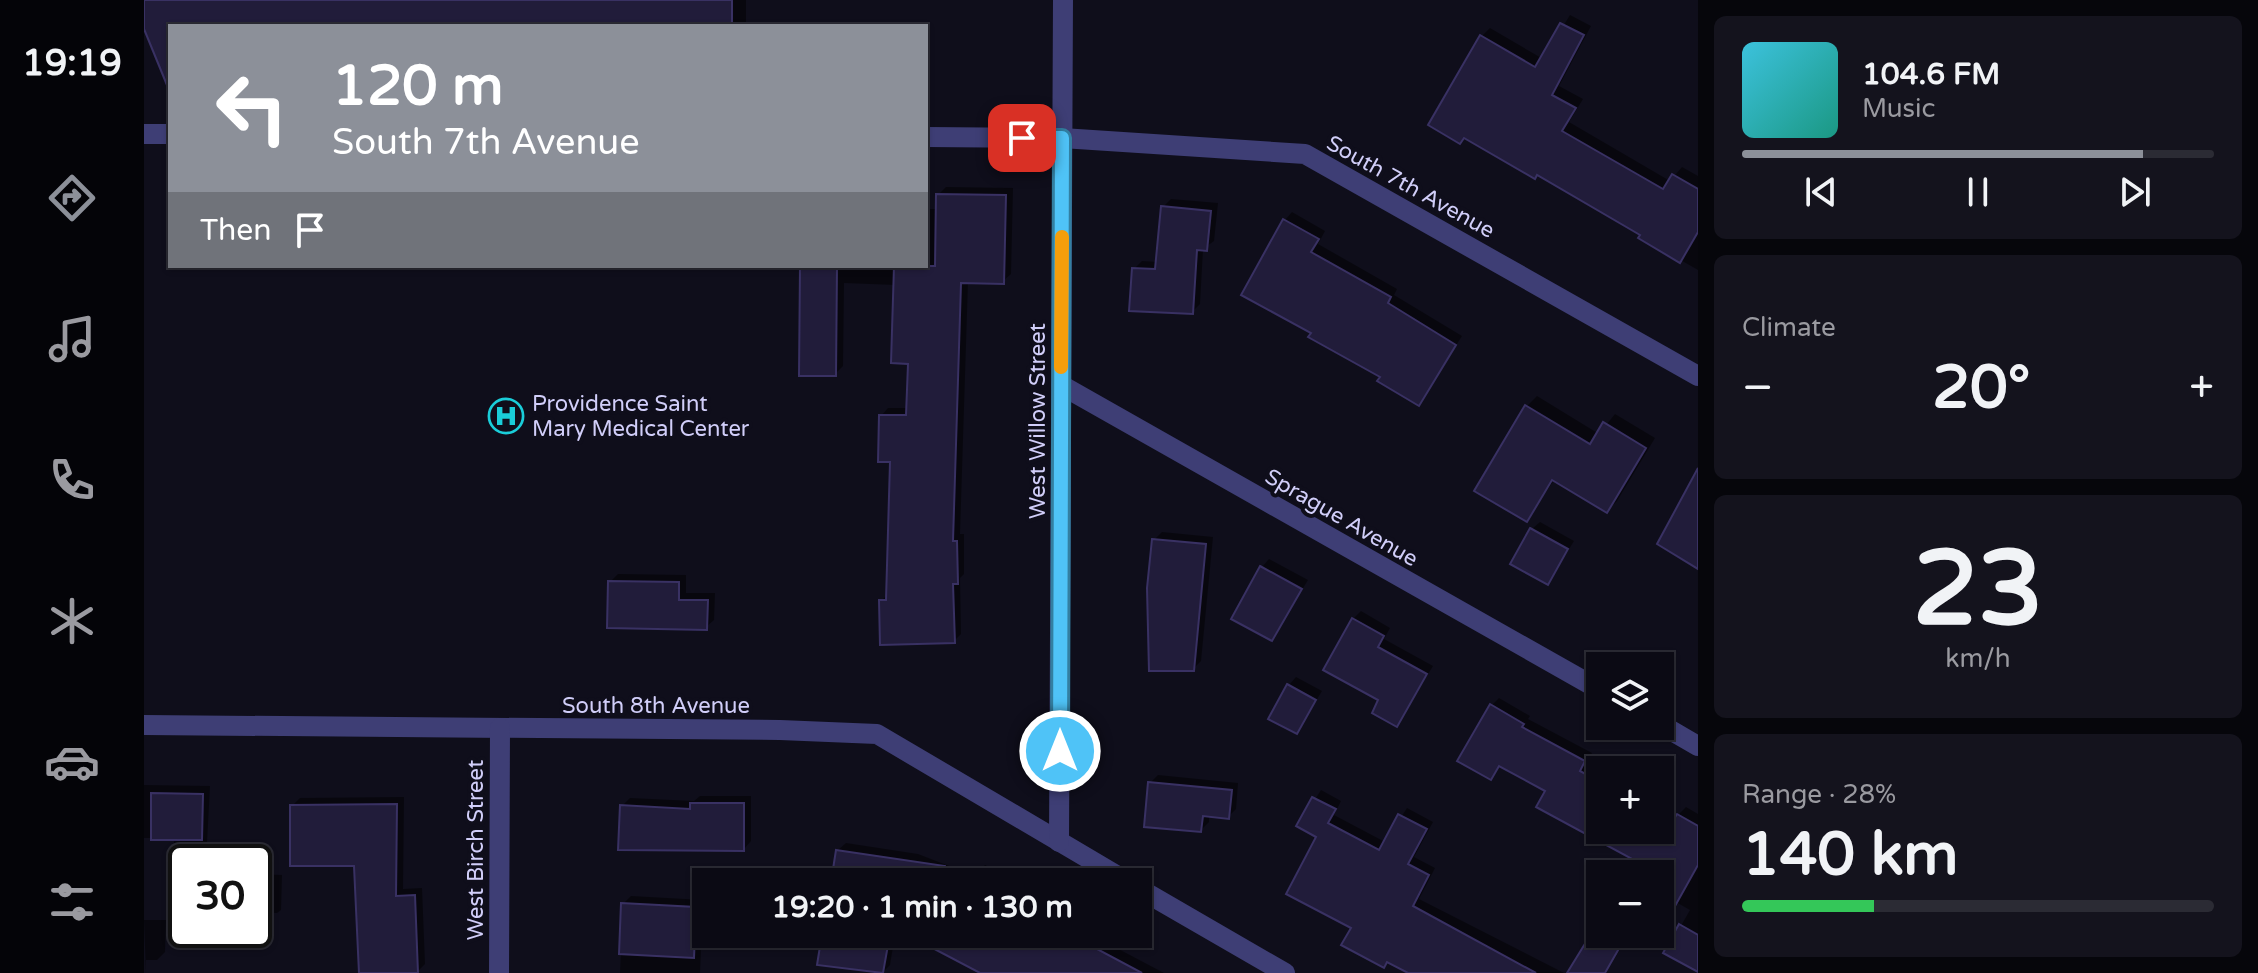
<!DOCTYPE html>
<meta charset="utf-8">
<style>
body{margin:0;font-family:"Varela Round",sans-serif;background:#14131d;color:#f1f3f6;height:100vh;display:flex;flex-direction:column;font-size:30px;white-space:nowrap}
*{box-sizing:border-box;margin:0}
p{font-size:26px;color:#9a9aa0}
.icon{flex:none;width:44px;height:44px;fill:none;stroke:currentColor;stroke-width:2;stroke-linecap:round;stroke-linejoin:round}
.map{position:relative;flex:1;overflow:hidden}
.side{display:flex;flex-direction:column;gap:16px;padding:16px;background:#06060b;width:560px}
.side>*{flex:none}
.top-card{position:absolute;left:24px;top:24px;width:760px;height:244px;border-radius:0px;box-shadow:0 2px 6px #0004,0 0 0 2px #2b2b34;background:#8c9099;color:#fff;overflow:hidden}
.fabs{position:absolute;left:1442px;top:652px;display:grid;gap:16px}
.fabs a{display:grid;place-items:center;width:88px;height:88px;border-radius:0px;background:#0b0a14;box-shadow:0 2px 6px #0004,0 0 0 2px #2b2b34;font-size:40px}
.speed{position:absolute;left:24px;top:844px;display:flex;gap:16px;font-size:40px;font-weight:700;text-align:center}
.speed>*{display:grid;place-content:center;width:104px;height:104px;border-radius:50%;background:#0b0a14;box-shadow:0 2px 6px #0004,0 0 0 2px #2b2b34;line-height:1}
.speed .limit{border:4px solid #111;border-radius:12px;background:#fff;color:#111}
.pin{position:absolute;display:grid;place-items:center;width:68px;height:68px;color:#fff;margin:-34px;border-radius:16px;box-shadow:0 4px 12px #0006}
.me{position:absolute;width:88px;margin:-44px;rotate:0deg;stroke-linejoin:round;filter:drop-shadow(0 0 6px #0008)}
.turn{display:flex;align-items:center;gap:28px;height:168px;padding:0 32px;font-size:36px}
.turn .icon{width:104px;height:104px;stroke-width:2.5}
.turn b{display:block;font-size:56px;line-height:68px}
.then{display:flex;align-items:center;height:76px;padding:0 32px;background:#0003;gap:16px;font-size:30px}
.big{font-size:60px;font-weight:700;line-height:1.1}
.side .card{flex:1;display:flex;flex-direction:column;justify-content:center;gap:12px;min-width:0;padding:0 28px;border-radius:12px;background:#14131d}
.side .dial{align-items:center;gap:0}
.dial b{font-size:104px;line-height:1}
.song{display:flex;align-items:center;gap:24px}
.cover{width:96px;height:96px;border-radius:12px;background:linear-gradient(135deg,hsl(190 70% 55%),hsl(170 70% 35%))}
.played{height:8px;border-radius:4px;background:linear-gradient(90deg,#8c9099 85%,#2b2b34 85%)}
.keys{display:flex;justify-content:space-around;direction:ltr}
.heat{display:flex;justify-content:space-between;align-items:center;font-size:44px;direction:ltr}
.charge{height:12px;border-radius:6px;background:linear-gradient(90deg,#34c759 28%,#2b2b34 0)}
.trip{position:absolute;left:548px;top:868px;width:460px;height:80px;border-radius:0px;background:#0b0a14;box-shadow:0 2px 6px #0004,0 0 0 2px #2b2b34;font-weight:700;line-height:80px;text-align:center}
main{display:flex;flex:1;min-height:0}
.tab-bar{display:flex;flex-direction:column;width:144px;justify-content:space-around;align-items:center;background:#040408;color:#9a9aa0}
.tab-bar .icon{width:56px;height:56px}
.tab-bar .current{color:#8c9099}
.tab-bar b{font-size:36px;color:#f1f3f6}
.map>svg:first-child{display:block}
.shadow{fill:#0007}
.building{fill:#211c3a;stroke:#393163;stroke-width:2}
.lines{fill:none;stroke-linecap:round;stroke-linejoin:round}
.minor{stroke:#3e3e75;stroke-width:20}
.route-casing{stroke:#337fa1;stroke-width:20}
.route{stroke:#4fc3f7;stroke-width:14}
.slow{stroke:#f59e0b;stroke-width:14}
.labels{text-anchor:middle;stroke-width:8;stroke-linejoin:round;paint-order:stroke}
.street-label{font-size:22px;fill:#d1cef9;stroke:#0f0e1b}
.poi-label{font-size:22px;fill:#d1cef9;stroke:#0f0e1b;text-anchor:start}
</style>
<main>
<nav class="tab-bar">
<b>19:19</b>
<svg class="icon current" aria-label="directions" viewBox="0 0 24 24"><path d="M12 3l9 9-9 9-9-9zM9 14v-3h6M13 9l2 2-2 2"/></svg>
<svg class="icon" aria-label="music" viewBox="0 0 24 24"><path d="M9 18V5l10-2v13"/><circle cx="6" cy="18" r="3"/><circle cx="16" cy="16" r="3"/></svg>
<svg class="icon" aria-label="phone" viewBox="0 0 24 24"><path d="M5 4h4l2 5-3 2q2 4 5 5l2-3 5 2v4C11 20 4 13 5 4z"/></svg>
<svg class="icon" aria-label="climate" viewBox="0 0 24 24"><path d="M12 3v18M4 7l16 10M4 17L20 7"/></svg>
<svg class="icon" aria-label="car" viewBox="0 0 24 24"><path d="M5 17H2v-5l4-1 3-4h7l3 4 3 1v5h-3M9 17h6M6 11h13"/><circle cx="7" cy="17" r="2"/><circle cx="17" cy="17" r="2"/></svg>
<svg class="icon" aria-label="filters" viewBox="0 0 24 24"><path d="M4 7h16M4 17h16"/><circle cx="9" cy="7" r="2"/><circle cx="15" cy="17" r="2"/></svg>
</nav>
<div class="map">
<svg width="1554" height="973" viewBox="0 0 1554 973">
<rect width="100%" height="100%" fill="#0f0e1b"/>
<g class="shadow">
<path d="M0 0H602V26H26V61L17 65 0 24Z"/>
<path d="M1426 15 1447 26 1415 86 1439 99 1425 122 1526 181 1538 167 1554 176V270L1497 237 1499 234 1338 36 1346 28 1399 59Z"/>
<path d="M802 187 869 188 867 274 859 281H824L816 534H820V574L816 578 817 634 810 641 737 601 744 594 749 460 737 416 744 408H765L766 362 752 285 700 283 699 366 691 374 658 266H782V209H794V195Z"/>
<path d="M1027 199 1074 203 1070 241 1059 249 1056 304 1048 312 990 269 998 261 1014 262 1019 207Z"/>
<path d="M1148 212 1181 231 1174 244 1253 289 1250 295 1318 336 1274 404 1169 332 1141 220Z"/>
<path d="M1393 396 1455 434 1471 414 1511 438 1473 501 1463 511 1411 479 1382 520V407Z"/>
<path d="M1396 522 1430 541 1404 583 1388 529Z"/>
<path d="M1018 532 1069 537 1057 661 1049 669 1010 540Z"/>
<path d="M1125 559 1164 580 1128 639 1118 567Z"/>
<path d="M474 574 542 575V593H571L570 620 562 627 466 582Z"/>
<path d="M1217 611 1246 628 1240 639 1289 666 1253 725 1237 700 1209 619Z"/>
<path d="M1152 677 1178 691 1153 732 1145 685Z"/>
<path d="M1355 698 1386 716 1384 719 1448 753 1442 763 1456 770V830H1516V803L1535 814 1542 807 1554 814V962L1522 952 1546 910 1516 893V874H1500L1504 868 1395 807 1403 790 1357 764 1346 778 1348 705Z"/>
<path d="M1014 775 1094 783 1092 809 1084 817 1065 815V822L1057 830 1006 783Z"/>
<path d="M0 785 66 786 62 862H42V918H29L30 838H0Z"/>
<path d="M1177 790 1197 801 1190 815 1241 842 1263 808 1289 822 1270 857 1291 868 1275 899 1420 973H1268L1209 927 1174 836 1155 825Z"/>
<path d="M556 796H607V841L600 849 478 806 486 798 550 801Z"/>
<path d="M260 797 259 889 278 888 281 964 273 972 217 973 212 864 148 806 156 798Z"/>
<path d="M702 843 774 854 831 876 841 865 872 882H689L694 850Z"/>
<path d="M111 874 138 875 137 910 133 913 110 912Z"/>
<path d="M487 896 559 900 556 973H476L479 904Z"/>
<path d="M0 920H22L21 952 13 960H2V973Z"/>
<path d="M1456 925V934L1483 938 1462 973H1425Z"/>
<path d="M680 934H751L746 965 738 973 675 963Z"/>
<path d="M801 934H946L1020 973H863Z"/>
</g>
<g class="building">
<path d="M0 0H588V26H26L25 90 0 29Z"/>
<path d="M1416 23 1440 35 1408 95 1432 108 1418 131 1519 189 1528 174 1554 189V232L1536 263 1494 238 1496 235 1393 175 1391 179 1320 138 1316 144 1284 125 1336 35 1391 67Z"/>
<path d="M792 194 862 195 860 284 817 283 809 541H813L814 584H809L811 643 736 645 735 600H742L746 462H734L735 415H762L764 364 747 363 750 266H791Z"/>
<path d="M1017 206 1067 211 1063 251 1053 250 1049 314 985 311 988 268 1011 269Z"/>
<path d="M1139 219 1175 239 1167 252 1247 297 1244 303 1312 345 1275 406 1233 381 1236 377 1164 337 1167 333 1097 295Z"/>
<path d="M656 266H693L692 376H655Z"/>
<path d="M1381 405 1446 444 1459 422 1502 448 1463 513 1408 480 1383 522 1330 491Z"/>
<path d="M1554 468V569L1513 544Z"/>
<path d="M1386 528 1424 549 1404 585 1366 564Z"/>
<path d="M1008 539 1062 544 1050 671H1005L1003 588Z"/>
<path d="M1116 566 1158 589 1128 641 1087 619Z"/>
<path d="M464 581 535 582V600H564L563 630 463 628Z"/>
<path d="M1208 618 1240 636 1234 647 1283 674 1253 727 1228 713 1234 700 1179 670Z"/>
<path d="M1143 684 1172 700 1153 734 1124 719Z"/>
<path d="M1346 704 1380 724 1378 727 1441 761 1436 771 1456 782V830H1523L1533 814 1554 826V865L1516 933V874L1392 807 1401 791 1355 766 1347 780 1313 761Z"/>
<path d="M1004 782 1088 790 1085 819 1059 816 1057 832 1000 827Z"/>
<path d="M7 793 59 794 58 840H7Z"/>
<path d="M1168 797 1192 809 1184 823 1235 850 1254 814 1283 829 1264 864 1285 875 1269 906 1392 973H1264L1243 962 1240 968 1197 945 1207 928 1142 894 1172 837 1152 826Z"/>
<path d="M546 803H600V851L474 850 476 805 546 809Z"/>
<path d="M253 804 252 896 271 895 274 973H215L210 866H146V805Z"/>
<path d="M692 850 801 866 800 882H687Z"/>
<path d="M477 903 552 907 550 958 475 954Z"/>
<path d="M1535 924 1554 935V972L1519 953Z"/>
<path d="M1450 929 1477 945 1461 973H1423Z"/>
<path d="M678 934H746L739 973 673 965Z"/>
<path d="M762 934H925L998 973H836Z"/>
</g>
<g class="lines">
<g class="minor">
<path d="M0 134H26"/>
<path d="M782 137 918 138 1161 154 1554 376"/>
<path d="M917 385 1456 690"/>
<path d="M1516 724 1554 746"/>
<path d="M0 725 636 730 733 734 984 882"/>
<path d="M915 842 919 0"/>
<path d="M994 888 1141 973"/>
<path d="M355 973 356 728"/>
</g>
</g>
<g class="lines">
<g class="route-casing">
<path id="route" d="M878 138H918L916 751"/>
</g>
<use href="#route" class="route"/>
<path class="slow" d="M917 367 918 237"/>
</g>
<defs>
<g id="hospital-ring" transform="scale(1.8)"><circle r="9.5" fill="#0f0e1b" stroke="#1acdd9" stroke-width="1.5"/><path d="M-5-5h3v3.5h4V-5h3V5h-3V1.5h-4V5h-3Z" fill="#1acdd9"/></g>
</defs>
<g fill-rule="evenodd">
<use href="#hospital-ring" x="362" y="416"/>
</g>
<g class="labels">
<g class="street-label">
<text transform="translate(1267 186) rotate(29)" y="8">South 7th Avenue</text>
<text transform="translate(893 421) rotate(-90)" y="8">West Willow Street</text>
<text transform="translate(1198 517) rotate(30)" y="8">Sprague Avenue</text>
<text x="512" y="713">South 8th Avenue</text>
<text transform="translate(331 850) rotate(-90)" y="8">West Birch Street</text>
</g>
<g class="poi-label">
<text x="388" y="411">Providence Saint<tspan x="388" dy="25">Mary Medical Center</tspan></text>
</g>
</g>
</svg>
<div class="fabs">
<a><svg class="icon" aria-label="layers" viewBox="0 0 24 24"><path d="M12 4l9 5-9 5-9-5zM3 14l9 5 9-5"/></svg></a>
<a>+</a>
<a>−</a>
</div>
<div class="speed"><div class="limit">30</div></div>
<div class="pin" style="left:878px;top:138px;background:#d93025"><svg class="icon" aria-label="arrive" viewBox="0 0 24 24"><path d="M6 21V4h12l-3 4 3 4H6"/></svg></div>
<svg class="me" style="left:916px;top:751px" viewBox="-20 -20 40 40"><circle r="17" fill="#4fc3f7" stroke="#fff" stroke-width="3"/><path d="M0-11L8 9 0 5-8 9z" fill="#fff"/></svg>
<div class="trip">19:20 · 1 min · 130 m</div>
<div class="top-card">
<div class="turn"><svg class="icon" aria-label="left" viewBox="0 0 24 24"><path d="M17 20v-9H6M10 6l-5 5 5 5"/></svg><div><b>120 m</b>South 7th Avenue</div></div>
<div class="then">Then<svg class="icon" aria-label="arrive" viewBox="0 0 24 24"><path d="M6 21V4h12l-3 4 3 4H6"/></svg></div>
</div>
</div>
<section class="side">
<div class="card">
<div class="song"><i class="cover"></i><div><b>104.6 FM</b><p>Music</p></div></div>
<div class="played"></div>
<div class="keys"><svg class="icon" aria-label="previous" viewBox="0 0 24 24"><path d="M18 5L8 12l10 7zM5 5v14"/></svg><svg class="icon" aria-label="pause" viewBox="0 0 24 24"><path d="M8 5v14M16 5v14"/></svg><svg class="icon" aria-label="next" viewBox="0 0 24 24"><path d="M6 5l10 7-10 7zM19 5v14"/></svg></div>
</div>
<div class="card"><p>Climate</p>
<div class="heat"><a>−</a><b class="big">20°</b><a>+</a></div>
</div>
<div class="card dial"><b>23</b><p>km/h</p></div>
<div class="card"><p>Range · 28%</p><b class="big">140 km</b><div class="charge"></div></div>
</section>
</main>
